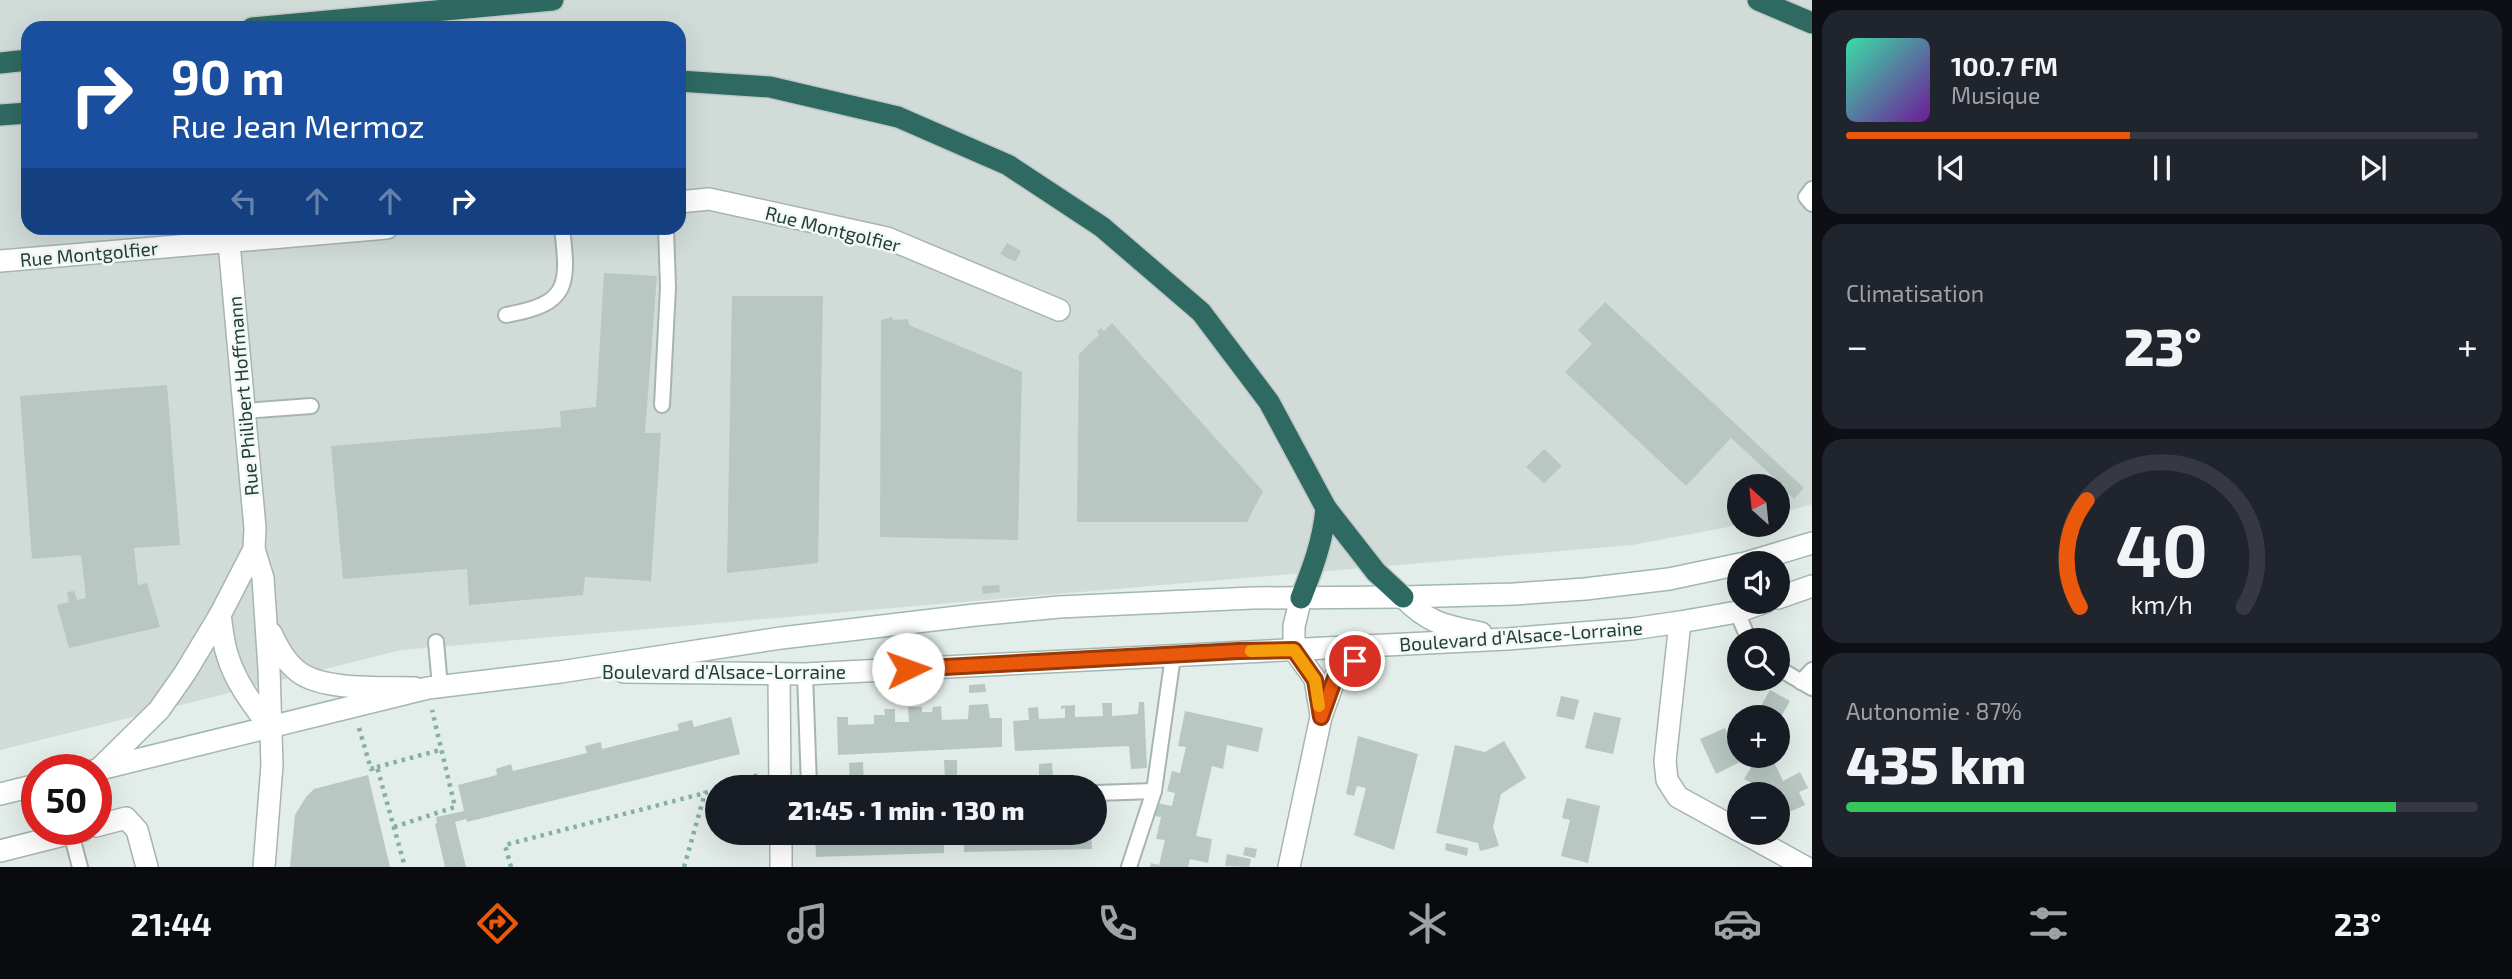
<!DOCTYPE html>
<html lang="fr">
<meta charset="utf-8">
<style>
body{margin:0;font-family:"Exo 2",sans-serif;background:#20242c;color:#f1f3f6;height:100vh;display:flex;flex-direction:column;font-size:26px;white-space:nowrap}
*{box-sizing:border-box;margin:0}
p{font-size:23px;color:#9ea1a6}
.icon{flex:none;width:38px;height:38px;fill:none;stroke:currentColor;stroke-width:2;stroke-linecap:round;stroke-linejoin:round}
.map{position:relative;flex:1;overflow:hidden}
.panel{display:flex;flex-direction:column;gap:10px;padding:10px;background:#0d0f14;width:700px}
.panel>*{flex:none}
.guide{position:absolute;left:21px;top:21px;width:665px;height:214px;border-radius:21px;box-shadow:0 7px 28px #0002;background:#1a4fa0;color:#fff;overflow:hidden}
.needle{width:46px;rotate:333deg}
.tools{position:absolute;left:1727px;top:474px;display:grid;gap:14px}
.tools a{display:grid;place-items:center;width:63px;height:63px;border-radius:50%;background:#171b24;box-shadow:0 7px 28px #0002;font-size:35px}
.speed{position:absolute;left:21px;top:754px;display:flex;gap:14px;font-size:35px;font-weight:700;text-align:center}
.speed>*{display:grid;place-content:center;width:91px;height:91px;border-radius:50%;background:#171b24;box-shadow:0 7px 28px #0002;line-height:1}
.speed .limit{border:10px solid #d22;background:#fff;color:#111}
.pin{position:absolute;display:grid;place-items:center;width:60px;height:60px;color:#fff;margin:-30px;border:4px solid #fff;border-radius:50%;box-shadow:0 2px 7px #0007}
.me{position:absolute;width:77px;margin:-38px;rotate:87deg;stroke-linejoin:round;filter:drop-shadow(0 0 5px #0008)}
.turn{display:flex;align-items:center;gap:24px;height:147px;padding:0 35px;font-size:32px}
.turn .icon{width:91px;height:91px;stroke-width:2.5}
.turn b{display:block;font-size:49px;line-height:60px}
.lanes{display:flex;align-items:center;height:66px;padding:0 35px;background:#0003;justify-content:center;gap:35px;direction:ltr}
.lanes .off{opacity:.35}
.big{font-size:52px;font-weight:800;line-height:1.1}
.panel .card{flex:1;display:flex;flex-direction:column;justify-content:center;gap:10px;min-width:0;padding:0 24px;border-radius:21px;background:#20242c}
.panel .dial{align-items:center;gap:0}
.dial svg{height:182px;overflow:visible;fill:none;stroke:#363941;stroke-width:7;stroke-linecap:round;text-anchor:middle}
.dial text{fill:#f1f3f6;stroke:none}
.song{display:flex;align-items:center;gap:21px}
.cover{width:84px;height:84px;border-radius:10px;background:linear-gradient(135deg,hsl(160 70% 55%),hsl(280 70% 35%))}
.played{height:7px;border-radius:4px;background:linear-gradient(90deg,#ea580c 45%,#363941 45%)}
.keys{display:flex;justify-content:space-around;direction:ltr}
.heat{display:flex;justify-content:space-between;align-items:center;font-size:38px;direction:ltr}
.charge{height:10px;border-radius:5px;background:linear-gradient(90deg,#34c759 87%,#363941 0)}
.trip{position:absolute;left:705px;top:775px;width:402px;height:70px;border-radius:35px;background:#171b24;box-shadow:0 7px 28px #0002;font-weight:800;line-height:70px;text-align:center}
.tabs{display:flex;height:112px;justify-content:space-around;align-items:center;background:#090b0e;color:#9ea1a6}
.tabs .icon{width:49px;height:49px}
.tabs .current{color:#ea580c}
.tabs b{font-size:32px;color:#f1f3f6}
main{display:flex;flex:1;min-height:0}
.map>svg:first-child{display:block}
.built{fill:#d1dcd8;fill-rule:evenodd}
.building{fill:#b8c7c2}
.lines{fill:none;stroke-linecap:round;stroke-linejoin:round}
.service-casing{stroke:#a6b5b1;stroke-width:18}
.minor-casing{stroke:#a6b5b1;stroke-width:24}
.secondary-casing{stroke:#a1b8b2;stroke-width:24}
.motorway-casing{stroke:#c1c9c8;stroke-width:24}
.path{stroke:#84b0a6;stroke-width:4.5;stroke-dasharray:3.5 5;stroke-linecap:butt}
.service{stroke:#fff;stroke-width:14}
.minor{stroke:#fff;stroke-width:21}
.secondary{stroke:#fff;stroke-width:21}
.motorway{stroke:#2f6a62;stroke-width:21}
.route-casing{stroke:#983908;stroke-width:18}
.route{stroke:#ea580c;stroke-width:12}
.slow{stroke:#f59e0b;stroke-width:12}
.labels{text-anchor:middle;stroke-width:5;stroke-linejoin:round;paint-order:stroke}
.street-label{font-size:19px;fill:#233e39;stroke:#f3f9f7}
</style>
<main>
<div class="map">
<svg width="1812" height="867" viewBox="0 0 1812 867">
<rect width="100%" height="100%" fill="#e3ede9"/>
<path class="built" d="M0 0H1812V504L1778 514V486H1740L1739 525 1632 545 401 650 0 750ZM28 28H679V228H28Z"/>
<g class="building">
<path d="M1007 243 1021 251 1015 262 1000 254Z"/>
<path d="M604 273 657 276 645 433H661L651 581 585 577 583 595 469 605 467 569 343 579 331 446 561 427 560 411 596 407Z"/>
<path d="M732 296H823L818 563 727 573Z"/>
<path d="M1605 302 1804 488 1794 499 1779 485 1780 483 1731 438 1686 486 1565 372 1592 344 1578 330Z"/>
<path d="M892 317 893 320 908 319 909 325 1022 372 1018 540 880 537 881 320Z"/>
<path d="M1112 323 1263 491 1247 522H1077L1079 354 1099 335 1097 331 1101 328 1104 331Z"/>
<path d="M167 385 180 545 134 548 138 585 147 583 160 627 69 648 57 605 69 602 67 592 74 591 77 600 86 598 81 555 32 559 20 396Z"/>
<path d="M1544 449 1562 466 1544 483 1526 467Z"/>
<path d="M999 585 1000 592 983 594 982 586Z"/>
<path d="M985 684 986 692 969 693V685Z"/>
<path d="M1770 690 1790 701 1778 722V718H1754Z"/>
<path d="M1561 696 1579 700 1574 720 1556 716Z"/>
<path d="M1139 702H1144L1147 768 1131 769 1129 746 1015 751 1013 721 1029 720 1028 708 1038 707 1039 719 1065 718V708L1061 709V706L1075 705V717L1103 716 1102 703H1112V716L1138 714Z"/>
<path d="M988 704 990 718H1002V747L838 755 837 717H848V725L874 724V715H885L884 709H895V722H909L908 707H922V712H932L933 707 941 706 942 720 968 719 969 705Z"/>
<path d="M1185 711 1263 728 1258 752 1227 745 1223 769 1212 766 1196 836 1212 839 1208 863 1190 859 1188 867H1150L1151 863 1159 865 1165 840 1156 839 1161 817 1155 816 1157 803 1172 806 1175 793 1167 791 1172 771 1180 773 1186 747 1178 746Z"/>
<path d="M1594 712 1621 718 1613 754 1585 748Z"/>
<path d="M731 717 740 754 467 822 466 819 455 822 466 867H445L435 824 437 823 436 817 464 811 458 785 497 775 496 769 511 764 513 771 587 753 585 746 601 742 602 749 679 730 677 724 692 720 694 727Z"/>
<path d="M1725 728 1740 762 1716 774 1700 739Z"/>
<path d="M1358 736 1418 754 1394 850 1354 835 1366 788 1357 786 1354 796 1346 794Z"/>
<path d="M1504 741 1526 778 1501 794 1493 827 1499 846 1480 851 1478 843 1436 833 1455 745 1485 752Z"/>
<path d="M1758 756H1771L1783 781 1800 772 1808 788 1799 792 1805 805 1778 817V794H1764L1763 792 1757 794 1752 783 1744 779Z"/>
<path d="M944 760H957V780H945Z"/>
<path d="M863 762 864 783 850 784 849 763Z"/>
<path d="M1052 763 1053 776 1039 777V764Z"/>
<path d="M368 775 390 867H290L295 815 306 797 314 789Z"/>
<path d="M1567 798 1600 806 1588 863 1561 856 1570 820 1562 818Z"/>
<path d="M815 833H944V853L816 857Z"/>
<path d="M964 833H1091L1092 849 964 852Z"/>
<path d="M1446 843 1468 848 1467 856 1445 850Z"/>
<path d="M1245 847 1257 849 1255 858 1243 855Z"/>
<path d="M1227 854 1251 859 1249 867 1225 866Z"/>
</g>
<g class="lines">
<g class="service-casing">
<g id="service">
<path d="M1812 189 1806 197 1812 204"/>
<path d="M506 315C569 304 569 286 562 228"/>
<path d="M662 405 668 287 666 228"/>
<path d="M245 411 311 406"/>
<path d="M1737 612 1749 640"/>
<path d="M436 642 440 686"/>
<path d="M1778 668 1812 688"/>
<path d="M805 674 809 786 811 788"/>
<path d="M1801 682 1812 670"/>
<path d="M1096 793 1154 791"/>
<path d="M71 833 80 867"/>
<path d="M1129 867 1154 791 1173 656"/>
</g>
</g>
<g class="minor-casing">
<g id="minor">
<path d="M679 202 709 199 887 238 1059 310"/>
<path d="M0 261 387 228"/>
<path d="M254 549 263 578 269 669 272 765 264 867"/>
<path d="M1301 598 1294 626V650L1315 679 1321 715"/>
<path d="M220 615C222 628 223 642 227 654 235 682 253 705 270 727"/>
<path d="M1680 622 1665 761 1667 780 1678 797 1740 831"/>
<path d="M271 633C278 648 286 663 300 673 327 691 383 687 415 688"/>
<path d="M779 674 780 788"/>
<path d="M98 770 159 710 185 673 220 615 254 549 255 528 229 243"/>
<path d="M96 826 126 818 137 830 147 867"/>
<path d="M781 833V867"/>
<path d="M1744 833 1805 867"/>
<path d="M0 851 83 830"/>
<path d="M1289 867 1321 717 1336 675 1374 646"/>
</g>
</g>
<g class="secondary-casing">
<g id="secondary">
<path d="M1742 564 1812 543"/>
<path d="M1403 597C1429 624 1446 626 1481 633"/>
<path d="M1778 598 1812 586"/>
<path d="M624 672 805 674 1507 639 1632 629 1680 622 1737 612 1765 602"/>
<path d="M96 770 428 688 560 672 781 638 975 615 1059 607 1252 598 1403 597 1514 594 1585 589 1669 579 1740 564"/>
<path d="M0 794 37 785"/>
</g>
</g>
<g class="motorway-casing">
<g id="motorway">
<path d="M1758 0 1812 23"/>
<path d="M252 28 553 0"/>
<path d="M0 63 28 60"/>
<path d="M679 81 770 87 898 117 1008 165 1102 227 1201 312 1269 402 1326 508 1376 572 1403 597"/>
<path d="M0 115 28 113"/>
<path d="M1301 598C1313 567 1323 541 1326 508"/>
</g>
</g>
<g class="path">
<path d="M359 728 371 769 377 767 405 867"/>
<path d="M377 767 440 750"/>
<path d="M722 788 758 775"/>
<path d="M394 827 455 807 432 710"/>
<path d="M511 867 505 845 705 793"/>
<path d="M684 867 705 793 718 789"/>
</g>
<use href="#service" class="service"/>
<use href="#minor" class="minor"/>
<use href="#secondary" class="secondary"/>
<use href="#motorway" class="motorway"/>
</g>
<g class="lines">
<g class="route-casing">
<path id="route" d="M908 669 1239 651 1294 650 1315 680 1321 717 1336 675 1355 661"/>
</g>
<use href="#route" class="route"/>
<path class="slow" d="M1251 651 1294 650 1315 680 1319 706"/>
</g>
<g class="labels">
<g class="street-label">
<text transform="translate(833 229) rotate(14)" y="7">Rue Montgolfier</text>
<text transform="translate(89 254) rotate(-5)" y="7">Rue Montgolfier</text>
<text transform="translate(243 396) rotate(-95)" y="7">Rue Philibert Hoffmann</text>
<text transform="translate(1521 636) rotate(-4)" y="7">Boulevard d'Alsace-Lorraine</text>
<text x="724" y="679">Boulevard d'Alsace-Lorraine</text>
</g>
</g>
</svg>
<div class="tools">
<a><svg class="needle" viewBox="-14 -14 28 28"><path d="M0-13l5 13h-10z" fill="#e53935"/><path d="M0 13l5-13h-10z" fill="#9ea1a6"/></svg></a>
<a><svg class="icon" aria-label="sound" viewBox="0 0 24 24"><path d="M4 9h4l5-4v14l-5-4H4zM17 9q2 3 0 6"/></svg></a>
<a><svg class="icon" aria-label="search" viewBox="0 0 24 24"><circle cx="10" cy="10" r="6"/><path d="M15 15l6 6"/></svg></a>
<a>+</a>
<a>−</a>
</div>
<div class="speed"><div class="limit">50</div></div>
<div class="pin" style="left:1355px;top:661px;background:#d93025"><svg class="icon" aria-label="arrive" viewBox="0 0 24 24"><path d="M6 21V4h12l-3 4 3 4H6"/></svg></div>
<svg class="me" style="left:908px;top:669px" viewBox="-20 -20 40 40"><circle r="19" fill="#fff"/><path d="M0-13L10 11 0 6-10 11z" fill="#ea580c"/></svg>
<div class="trip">21:45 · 1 min · 130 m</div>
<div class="guide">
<div class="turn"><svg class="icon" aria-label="right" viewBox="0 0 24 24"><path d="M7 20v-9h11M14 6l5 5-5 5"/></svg><div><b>90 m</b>Rue Jean Mermoz</div></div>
<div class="lanes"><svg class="icon off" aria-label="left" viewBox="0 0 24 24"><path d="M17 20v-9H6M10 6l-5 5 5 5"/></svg><svg class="icon off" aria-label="ahead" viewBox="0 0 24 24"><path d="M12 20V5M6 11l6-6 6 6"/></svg><svg class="icon off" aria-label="ahead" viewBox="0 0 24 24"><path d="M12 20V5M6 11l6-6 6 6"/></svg><svg class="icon" aria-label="right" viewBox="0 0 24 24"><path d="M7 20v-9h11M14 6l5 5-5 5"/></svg></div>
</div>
</div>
<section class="panel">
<div class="card">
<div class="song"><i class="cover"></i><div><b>100.7 FM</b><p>Musique</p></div></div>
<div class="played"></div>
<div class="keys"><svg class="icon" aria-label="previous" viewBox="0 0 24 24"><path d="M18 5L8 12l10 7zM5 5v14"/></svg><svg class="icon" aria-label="pause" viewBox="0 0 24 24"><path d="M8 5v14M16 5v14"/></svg><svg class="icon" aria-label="next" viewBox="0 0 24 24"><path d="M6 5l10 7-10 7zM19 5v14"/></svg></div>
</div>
<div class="card"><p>Climatisation</p>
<div class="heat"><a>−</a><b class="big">23°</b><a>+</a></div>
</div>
<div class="card dial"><svg viewBox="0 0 100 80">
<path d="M14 69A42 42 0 1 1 86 69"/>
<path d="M14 69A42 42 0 0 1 17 22" stroke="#ea580c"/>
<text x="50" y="56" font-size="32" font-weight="700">40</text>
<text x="50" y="72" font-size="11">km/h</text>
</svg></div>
<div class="card"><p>Autonomie · 87%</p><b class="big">435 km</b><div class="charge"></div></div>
</section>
</main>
<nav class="tabs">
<b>21:44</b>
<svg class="icon current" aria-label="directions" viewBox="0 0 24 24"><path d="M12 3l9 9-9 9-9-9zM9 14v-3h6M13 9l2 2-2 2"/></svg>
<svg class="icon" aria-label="music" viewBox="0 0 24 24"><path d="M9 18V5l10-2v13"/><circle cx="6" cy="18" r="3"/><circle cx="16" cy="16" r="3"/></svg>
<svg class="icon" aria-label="phone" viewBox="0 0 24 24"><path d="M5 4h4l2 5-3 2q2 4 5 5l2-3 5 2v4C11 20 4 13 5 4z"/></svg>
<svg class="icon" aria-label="climate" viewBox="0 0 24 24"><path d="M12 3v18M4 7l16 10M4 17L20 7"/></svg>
<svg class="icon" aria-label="car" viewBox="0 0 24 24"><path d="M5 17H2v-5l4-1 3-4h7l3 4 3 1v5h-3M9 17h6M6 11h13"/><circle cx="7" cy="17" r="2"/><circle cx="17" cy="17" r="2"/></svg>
<svg class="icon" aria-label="filters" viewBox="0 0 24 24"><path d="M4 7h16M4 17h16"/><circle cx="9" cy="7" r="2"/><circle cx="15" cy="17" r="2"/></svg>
<b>23°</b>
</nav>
